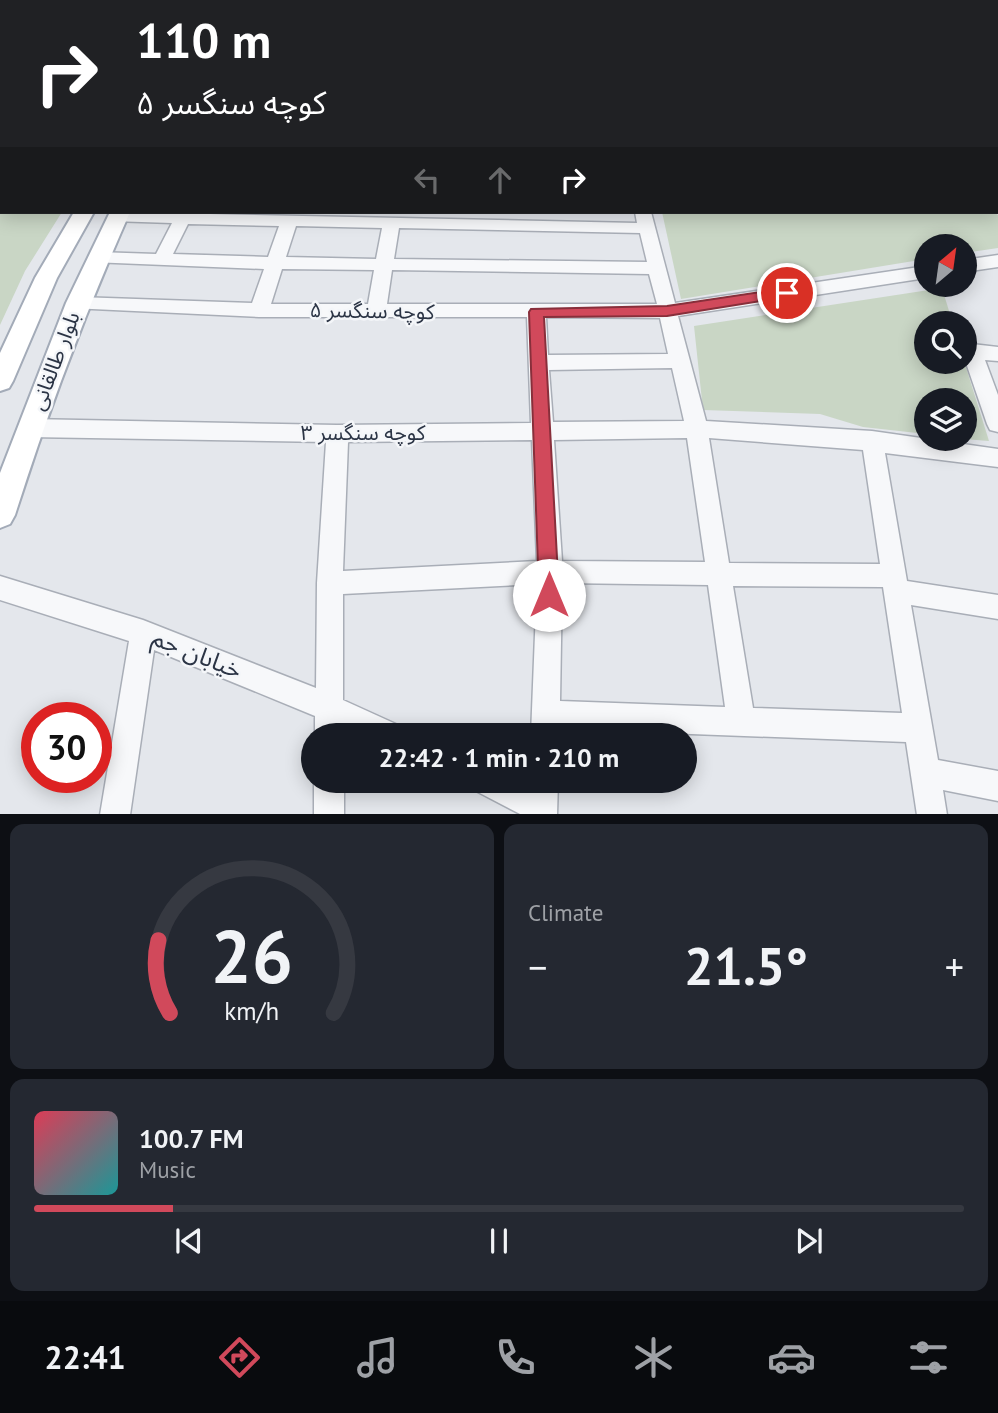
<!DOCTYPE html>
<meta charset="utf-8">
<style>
body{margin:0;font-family:"PT Sans","Noto Sans Arabic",sans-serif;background:#242831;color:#f1f3f6;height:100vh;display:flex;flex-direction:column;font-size:26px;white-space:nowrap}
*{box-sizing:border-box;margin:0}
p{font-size:23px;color:#9ea1a6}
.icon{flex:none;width:38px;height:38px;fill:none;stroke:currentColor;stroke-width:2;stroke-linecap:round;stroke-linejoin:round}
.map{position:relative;height:814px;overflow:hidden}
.panel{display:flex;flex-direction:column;gap:10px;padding:10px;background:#0d0f14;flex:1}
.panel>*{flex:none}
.guide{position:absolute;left:0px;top:0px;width:999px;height:214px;box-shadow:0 4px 18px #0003;background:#202124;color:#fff;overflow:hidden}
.needle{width:46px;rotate:29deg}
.fabs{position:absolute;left:914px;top:234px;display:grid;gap:14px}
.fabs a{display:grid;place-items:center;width:63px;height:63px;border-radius:50%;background:#171b24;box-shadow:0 4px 18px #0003;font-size:35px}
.speed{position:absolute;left:21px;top:702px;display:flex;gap:14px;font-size:35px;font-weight:700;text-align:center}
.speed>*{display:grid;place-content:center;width:91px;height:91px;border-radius:50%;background:#171b24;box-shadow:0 4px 18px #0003;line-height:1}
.speed .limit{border:10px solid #d22;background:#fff;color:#111}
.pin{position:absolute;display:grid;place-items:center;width:60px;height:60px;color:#fff;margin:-30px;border:4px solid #fff;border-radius:50%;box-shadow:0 2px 7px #0007}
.me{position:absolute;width:77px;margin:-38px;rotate:0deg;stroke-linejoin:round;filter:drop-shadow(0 0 5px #0008)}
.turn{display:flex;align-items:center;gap:24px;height:147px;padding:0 21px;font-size:32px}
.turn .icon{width:91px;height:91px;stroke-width:2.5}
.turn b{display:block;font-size:49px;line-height:60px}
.lanes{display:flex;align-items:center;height:66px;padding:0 21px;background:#0003;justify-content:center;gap:35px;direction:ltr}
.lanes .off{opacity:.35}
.big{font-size:52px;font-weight:700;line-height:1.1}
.panel .card{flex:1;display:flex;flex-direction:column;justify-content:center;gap:10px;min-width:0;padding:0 24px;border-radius:14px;background:#242831}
.panel .dial{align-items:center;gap:0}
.dial svg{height:182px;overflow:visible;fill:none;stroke:#363941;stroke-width:7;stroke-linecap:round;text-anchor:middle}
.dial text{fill:#f1f3f6;stroke:none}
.song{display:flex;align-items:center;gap:21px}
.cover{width:84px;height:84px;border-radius:10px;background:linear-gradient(135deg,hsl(350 70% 55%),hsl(180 70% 35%))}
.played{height:7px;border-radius:4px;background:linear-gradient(90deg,#d1495b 15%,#363941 15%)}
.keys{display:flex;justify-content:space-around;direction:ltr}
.heat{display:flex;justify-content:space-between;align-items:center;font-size:38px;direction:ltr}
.panel .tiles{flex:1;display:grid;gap:10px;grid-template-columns:1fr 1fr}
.card:last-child{grid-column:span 2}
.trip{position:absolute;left:301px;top:723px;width:396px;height:70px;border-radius:35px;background:#171b24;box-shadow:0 4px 18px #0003;font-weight:700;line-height:70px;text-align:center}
.tab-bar{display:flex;height:112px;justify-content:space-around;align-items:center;background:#090b0e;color:#9ea1a6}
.tab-bar .icon{width:49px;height:49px}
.tab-bar .current{color:#d1495b}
.tab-bar b{font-size:32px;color:#f1f3f6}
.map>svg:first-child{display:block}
.green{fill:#c9d6c5}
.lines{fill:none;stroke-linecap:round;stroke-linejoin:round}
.minor-casing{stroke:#a9aeb7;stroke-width:3}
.major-casing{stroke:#a3abb8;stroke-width:4}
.minor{fill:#f7f8fa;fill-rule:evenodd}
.major{fill:#fff;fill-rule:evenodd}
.route{fill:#d1495b;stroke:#882f3b;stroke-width:2}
.labels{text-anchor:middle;stroke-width:5;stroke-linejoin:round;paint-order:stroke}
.street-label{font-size:21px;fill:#2b3445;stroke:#f4f6f9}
.near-street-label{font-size:24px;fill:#2b3445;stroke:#f4f6f9}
</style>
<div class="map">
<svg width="998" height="815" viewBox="0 0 998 815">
<rect width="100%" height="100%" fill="#e4e7ec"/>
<g class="green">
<path d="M0 200 2 212H62L25 271 0 325Z"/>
<path d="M662 212H994L998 215V248L964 253V247H926V259L681 299Z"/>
<path d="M942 288 953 324H926V362L964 361 989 441 964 439V401H926V434L863 427 820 414 703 410 694 326Z"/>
</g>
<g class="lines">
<g class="minor-casing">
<g id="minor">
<path d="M36 0H49L34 2Z"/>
<path d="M57 0H81L83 2H58Z"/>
<rect x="477" y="0" width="12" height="2"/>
<path d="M547 0H559L560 2H548Z"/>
<path d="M588 0H613L586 2Z"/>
<path d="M620 0H632L634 2H621Z"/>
<path d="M662 0H674L675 2H663Z"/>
<path d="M764 0H776L777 2H765Z"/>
<path d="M840 0H852L854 2H841Z"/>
<path d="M919 0H931L932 2H920Z"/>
<path d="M0 1 3 2 2 9H0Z"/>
<path d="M2 25V33L0 34V26Z"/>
<path d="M0 59H2V68L0 67Z"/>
<rect x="0" y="184" width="2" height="10"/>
<path d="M117 212 637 223 635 212H651L675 303 926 266V278L678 316 706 421 872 431 998 449V467L885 453 907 581 998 595V619L911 605 938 760 998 771V801L943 790 947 815H917L906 742 559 729V735H531L537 584 343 594V700L398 725 402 735H357L343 729V735H315V716L154 650 130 815H100L129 641 0 600V576L143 620 316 688 317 583 326 442 29 437 21 434 18 428 21 422 29 419 337 425 531 423 527 317H259L71 308 69 303 71 298 78 297 252 303 264 269 91 262 88 258 91 254 97 252 156 254 172 223 111 221 109 217 111 213ZM188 224 279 226 268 257 173 254ZM296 226 382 228 376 259 286 257ZM399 228 640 233 647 262 394 259ZM282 269 374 270 368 304H271ZM392 270 649 274 657 304H387ZM546 317 660 318 668 354 548 355ZM672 368 684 421 553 422 549 370ZM687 438 705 562 562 561 554 440ZM709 438 863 450 880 564 729 563ZM532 440 537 561 343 571 348 442ZM562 583 708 585 725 707 560 701ZM733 586 883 587 902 713 753 708Z"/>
<path d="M998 255V267L964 272V260Z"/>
<path d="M972 344 998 347V361L985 360 998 395V432L990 430 987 424 964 357 965 346Z"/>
<rect x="314" y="780" width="30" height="35"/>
<path d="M469 780H517L528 786V780H558L557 815H522L474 790Z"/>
</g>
</g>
<g class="major-casing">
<g id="major">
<path d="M237 0H252L236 2Z"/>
<path d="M265 0H279L264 2Z"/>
<path d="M74 212H94L57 278 13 381 9 388 0 391V353L35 278Z"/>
<path d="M110 212H130C86 311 48 411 15 515L10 524 0 528V473L66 303Z"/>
</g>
</g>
<use href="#minor" class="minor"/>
<use href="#major" class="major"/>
</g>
<path class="route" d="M787 288 792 290V296L667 316 544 317 559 595 556 602 549 604 542 602 539 595 529 312 531 309 667 306Z"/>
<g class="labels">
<g class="street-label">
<text transform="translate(372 311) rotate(1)" y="7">کوچه سنگسر ۵</text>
<text transform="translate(55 361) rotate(-69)" y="7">بلوار طالقانی</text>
<text x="363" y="440">کوچه سنگسر ۳</text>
</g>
<g class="near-street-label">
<text transform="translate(197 654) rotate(22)" y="8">خیابان جم</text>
</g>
</g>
</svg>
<div class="fabs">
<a><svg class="needle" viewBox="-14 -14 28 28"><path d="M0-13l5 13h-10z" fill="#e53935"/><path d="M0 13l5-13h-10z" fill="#9ea1a6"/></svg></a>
<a><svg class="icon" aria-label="search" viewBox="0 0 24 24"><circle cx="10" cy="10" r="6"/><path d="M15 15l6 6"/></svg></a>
<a><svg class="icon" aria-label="layers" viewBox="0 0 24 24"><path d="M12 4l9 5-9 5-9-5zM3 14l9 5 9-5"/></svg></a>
</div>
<div class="speed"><div class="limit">30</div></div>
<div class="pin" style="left:787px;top:293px;background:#d93025"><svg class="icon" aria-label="arrive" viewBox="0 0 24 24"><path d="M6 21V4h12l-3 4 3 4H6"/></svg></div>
<svg class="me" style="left:549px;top:595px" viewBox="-20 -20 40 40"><circle r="19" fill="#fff"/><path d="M0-13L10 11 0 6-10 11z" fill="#d1495b"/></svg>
<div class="trip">22:42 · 1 min · 210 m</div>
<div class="guide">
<div class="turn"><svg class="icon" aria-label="right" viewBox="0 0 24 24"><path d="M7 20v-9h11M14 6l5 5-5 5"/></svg><div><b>110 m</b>کوچه سنگسر ۵</div></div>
<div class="lanes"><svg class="icon off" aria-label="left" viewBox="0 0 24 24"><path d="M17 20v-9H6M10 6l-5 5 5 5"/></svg><svg class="icon off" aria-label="ahead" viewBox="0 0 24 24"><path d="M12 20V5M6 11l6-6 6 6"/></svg><svg class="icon" aria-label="right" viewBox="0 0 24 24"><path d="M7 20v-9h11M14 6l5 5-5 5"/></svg></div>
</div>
</div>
<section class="panel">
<div class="tiles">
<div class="card dial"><svg viewBox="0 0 100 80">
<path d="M14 69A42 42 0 1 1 86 69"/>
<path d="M14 69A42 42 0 0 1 9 37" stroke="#d1495b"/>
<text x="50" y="56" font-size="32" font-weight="700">26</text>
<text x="50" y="72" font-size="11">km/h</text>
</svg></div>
<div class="card"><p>Climate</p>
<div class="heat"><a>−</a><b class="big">21.5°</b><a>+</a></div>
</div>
<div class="card">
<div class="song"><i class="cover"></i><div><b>100.7 FM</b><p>Music</p></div></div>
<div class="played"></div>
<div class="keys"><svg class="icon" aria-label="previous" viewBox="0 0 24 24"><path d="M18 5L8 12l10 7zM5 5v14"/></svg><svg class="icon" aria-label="pause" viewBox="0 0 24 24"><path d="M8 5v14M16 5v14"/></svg><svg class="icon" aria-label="next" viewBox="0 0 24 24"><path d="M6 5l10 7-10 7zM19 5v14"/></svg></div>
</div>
</div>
</section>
<nav class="tab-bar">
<b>22:41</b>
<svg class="icon current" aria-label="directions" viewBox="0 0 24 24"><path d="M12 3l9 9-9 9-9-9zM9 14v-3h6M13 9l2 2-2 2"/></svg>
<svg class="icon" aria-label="music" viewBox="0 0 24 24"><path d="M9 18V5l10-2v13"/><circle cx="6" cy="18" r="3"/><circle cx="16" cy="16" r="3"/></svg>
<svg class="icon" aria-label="phone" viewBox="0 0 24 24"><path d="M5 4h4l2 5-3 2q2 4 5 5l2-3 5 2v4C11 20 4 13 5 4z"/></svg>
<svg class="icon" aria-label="climate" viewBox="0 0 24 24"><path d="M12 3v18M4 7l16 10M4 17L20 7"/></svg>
<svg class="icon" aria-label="car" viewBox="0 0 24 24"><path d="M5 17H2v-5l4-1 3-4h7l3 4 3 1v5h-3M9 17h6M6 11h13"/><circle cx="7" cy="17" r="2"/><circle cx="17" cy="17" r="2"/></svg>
<svg class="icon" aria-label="filters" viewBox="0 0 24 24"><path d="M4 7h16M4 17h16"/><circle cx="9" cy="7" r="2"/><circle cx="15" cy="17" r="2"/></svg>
</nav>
